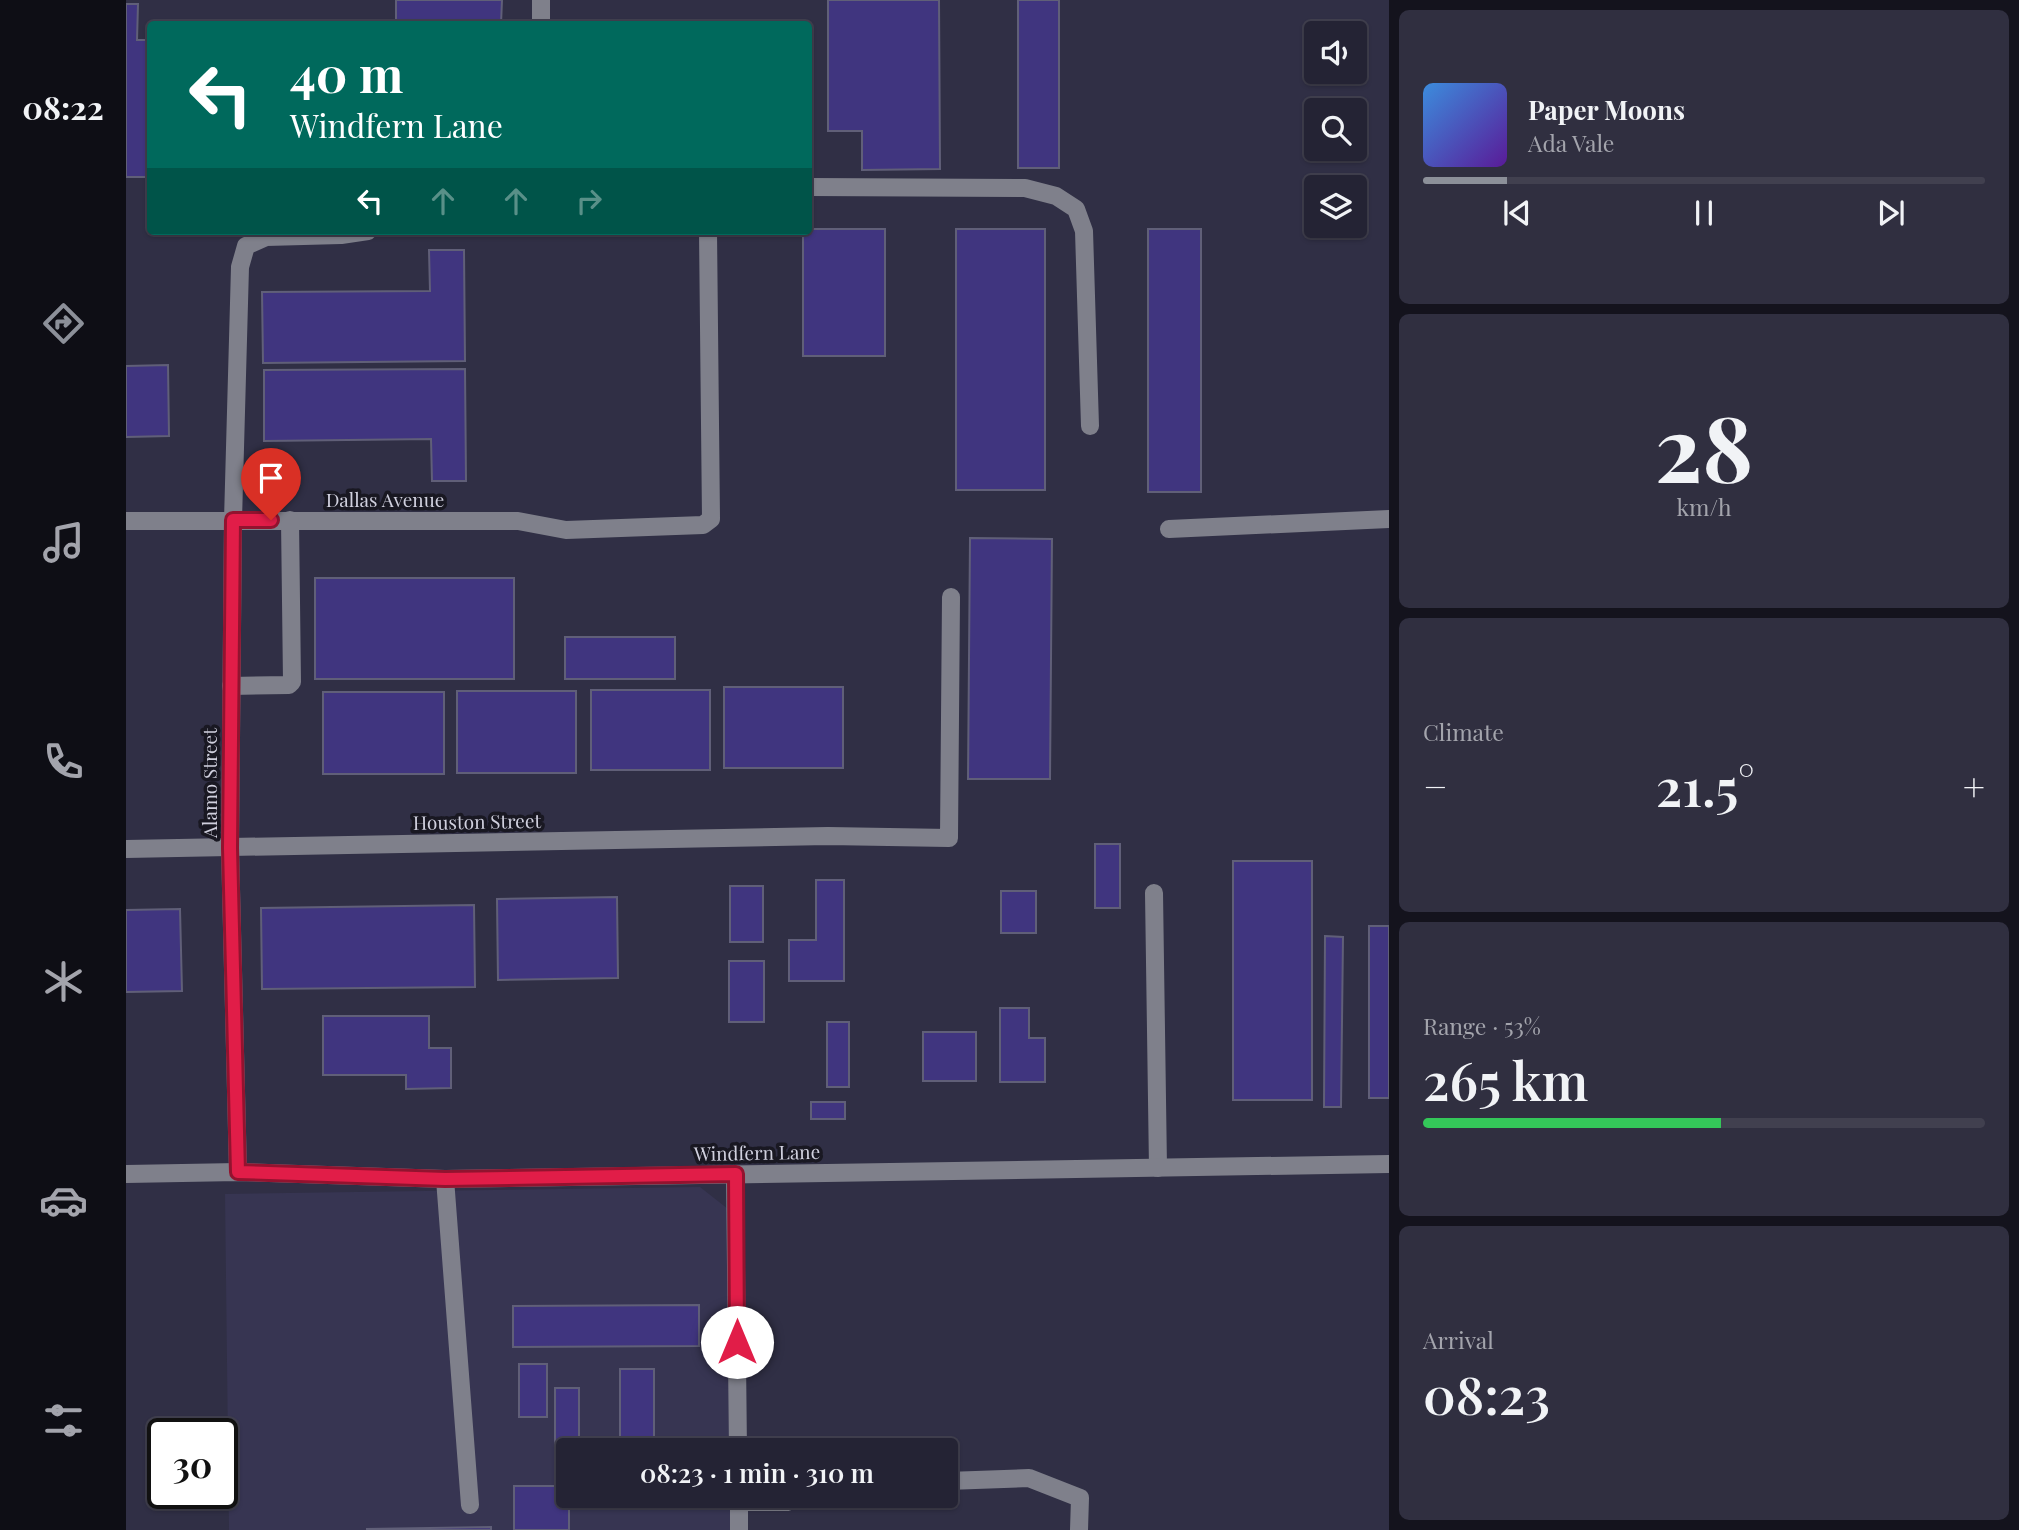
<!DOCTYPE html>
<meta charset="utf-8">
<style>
body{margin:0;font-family:"Playfair Display",serif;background:#302f40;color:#f1f3f6;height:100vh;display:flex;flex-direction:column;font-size:26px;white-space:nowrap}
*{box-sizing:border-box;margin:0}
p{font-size:23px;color:#a3a4ac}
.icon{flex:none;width:38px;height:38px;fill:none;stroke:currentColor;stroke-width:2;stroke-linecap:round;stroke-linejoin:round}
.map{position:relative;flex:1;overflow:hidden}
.drawer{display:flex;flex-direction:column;gap:10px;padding:10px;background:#14131d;width:630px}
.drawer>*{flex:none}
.guide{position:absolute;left:21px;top:21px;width:665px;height:214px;border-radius:7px;box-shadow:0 2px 5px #0004,0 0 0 2px #41404f;background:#00695c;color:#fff;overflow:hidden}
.buttons{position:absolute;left:1178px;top:21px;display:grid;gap:14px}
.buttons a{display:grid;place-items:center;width:63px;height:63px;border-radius:7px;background:#242334;box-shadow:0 2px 5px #0004,0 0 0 2px #41404f;font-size:35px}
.speed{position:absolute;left:21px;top:1418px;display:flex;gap:14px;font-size:35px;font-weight:700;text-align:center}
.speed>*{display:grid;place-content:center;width:91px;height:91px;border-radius:50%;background:#242334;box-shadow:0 2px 5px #0004,0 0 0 2px #41404f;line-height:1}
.speed .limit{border:4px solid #111;border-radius:10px;background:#fff;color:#111}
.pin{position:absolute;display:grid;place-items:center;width:60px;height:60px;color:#fff;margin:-72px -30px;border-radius:50% 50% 50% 0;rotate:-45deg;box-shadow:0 0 7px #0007}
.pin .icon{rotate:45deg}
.me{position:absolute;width:77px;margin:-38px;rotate:0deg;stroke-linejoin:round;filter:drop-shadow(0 0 5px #0008)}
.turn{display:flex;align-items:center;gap:24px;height:147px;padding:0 28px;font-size:32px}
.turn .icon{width:91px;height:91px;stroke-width:2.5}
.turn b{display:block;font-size:49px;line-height:60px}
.lanes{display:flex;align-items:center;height:66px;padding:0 28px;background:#0003;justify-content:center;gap:35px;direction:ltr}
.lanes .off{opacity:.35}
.big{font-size:52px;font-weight:600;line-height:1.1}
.drawer .widget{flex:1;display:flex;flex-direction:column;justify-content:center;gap:10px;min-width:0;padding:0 24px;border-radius:10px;background:#302f40}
.drawer .dial{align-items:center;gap:0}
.dial b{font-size:91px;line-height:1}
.song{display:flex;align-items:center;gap:21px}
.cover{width:84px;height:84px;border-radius:10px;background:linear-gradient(135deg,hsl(210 70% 55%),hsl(270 70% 35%))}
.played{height:7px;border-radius:4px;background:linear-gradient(90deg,#8c9099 15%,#41404f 15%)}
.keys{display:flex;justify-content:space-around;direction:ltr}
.heat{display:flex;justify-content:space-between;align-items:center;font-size:38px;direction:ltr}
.charge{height:10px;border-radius:5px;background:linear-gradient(90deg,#34c759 53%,#41404f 0)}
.trip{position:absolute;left:430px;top:1438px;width:402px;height:70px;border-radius:7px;background:#242334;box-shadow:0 2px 5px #0004,0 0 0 2px #41404f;font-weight:600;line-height:70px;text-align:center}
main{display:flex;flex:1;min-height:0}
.tab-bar{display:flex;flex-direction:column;width:126px;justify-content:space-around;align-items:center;background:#0e0e15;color:#a3a4ac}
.tab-bar .icon{width:49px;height:49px}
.tab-bar .selected{color:#8c9099}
.tab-bar b{font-size:32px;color:#f1f3f6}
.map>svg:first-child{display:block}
.built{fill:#373552}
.building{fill:#40357f;stroke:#605f78;stroke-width:2}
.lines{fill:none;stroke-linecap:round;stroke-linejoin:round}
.minor{stroke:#7f808b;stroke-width:18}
.route-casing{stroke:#92132f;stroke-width:18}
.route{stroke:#e11d48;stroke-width:12}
.labels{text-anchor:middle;stroke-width:7;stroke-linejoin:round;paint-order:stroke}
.street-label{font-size:19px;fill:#d0d0de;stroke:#191822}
</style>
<main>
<nav class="tab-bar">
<b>08:22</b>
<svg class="icon selected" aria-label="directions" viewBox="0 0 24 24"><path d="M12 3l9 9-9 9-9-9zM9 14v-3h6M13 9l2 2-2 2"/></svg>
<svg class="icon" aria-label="music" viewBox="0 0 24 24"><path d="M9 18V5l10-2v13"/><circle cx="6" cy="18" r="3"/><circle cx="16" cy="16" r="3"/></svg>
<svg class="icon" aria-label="phone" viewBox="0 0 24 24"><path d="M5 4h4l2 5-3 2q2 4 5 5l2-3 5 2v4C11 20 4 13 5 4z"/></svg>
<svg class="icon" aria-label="climate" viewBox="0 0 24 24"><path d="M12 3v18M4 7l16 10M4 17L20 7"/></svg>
<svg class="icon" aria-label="car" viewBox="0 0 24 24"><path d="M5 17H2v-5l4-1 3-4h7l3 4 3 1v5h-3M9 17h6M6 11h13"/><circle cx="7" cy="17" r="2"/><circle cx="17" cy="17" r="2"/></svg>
<svg class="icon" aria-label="filters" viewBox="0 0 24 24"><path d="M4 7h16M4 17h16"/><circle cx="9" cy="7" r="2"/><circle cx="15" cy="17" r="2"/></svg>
</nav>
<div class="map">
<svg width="1263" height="1530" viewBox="0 0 1263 1530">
<rect width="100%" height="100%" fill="#302f45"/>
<path class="built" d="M574 1187 602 1209 604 1451H443V1496H604V1530H103L99 1194Z"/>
<g class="building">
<path d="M270 0H376L375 24H270Z"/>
<path d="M702 0H813L814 169 736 170V131H702Z"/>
<rect x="892" y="0" width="41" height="168"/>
<path d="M0 4H12L11 40H24V177H0Z"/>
<path d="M682 229H759V356H677V231Z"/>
<rect x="830" y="229" width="89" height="261"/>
<rect x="1022" y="229" width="53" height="263"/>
<path d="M303 250H338L339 361 137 363 136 292 304 291Z"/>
<path d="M42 365 43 436 0 437V366Z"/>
<path d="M339 369 340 481H306L305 439 138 441V370Z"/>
<path d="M844 538 926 539 924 779H842Z"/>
<rect x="189" y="578" width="199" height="101"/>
<rect x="439" y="637" width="110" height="42"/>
<rect x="598" y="687" width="119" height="81"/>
<rect x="465" y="690" width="119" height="80"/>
<rect x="331" y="691" width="119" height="82"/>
<rect x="197" y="692" width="121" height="82"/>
<rect x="969" y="844" width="25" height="64"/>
<rect x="1107" y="861" width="79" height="239"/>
<path d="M690 880H718V981H663V940H690Z"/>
<rect x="604" y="886" width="33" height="56"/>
<rect x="875" y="891" width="35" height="42"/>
<path d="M491 897 492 978 372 980 371 899Z"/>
<path d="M348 905 349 987 136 989 135 908Z"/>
<path d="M54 909 56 991 0 992V910Z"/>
<rect x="1243" y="926" width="20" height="172"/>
<path d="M1199 936 1217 937 1215 1107H1198Z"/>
<rect x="603" y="961" width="35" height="61"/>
<path d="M874 1008H903V1038H919V1082H874Z"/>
<path d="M197 1016H303V1048H325V1088L280 1089V1075H197Z"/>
<rect x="701" y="1022" width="22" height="65"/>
<rect x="797" y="1032" width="53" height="49"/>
<rect x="685" y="1102" width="34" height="17"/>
<path d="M573 1305V1346L387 1347V1306Z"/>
<rect x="393" y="1364" width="28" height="53"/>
<rect x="494" y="1369" width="34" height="82"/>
<rect x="429" y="1388" width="24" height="58"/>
<rect x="388" y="1486" width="55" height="44"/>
<path d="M365 1527V1530H241V1529Z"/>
</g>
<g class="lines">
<g class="minor">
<path d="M415 24V0"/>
<path d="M682 187 899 188 930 196 950 209 958 231 964 426"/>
<path d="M0 521H392L440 530 577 525 585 519 582 231"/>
<path d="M1043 529 1263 519"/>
<path d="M105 686 163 685 166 682 164 520"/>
<path d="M0 849 702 836 823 838 825 597"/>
<path d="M1028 893 1032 1168"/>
<path d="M112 1172 104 848 107 520 114 267 120 246 140 237 215 235 242 231"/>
<path d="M0 1174 112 1172 319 1179 1263 1164"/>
<path d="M609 1174 612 1451"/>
<path d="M319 1179 344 1505"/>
<path d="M821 1481 903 1478 954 1498 953 1530"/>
<path d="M613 1496V1530"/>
<path d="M613 1502H661L678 1496"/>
</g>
</g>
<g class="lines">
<g class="route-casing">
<path id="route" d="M145 520H107L104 848 112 1172 319 1179 610 1174 611 1342"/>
</g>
<use href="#route" class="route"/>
</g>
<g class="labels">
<g class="street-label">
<text x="259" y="507">Dallas Avenue</text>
<text transform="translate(84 783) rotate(-90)" y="7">Alamo Street</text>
<text transform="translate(351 822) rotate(-1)" y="7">Houston Street</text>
<text transform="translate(631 1153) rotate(-1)" y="7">Windfern Lane</text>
</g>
</g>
</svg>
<div class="buttons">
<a><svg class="icon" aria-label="sound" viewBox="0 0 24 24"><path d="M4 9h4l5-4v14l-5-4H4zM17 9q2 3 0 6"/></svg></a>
<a><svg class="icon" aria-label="search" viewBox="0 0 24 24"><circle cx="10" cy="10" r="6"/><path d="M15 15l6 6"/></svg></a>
<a><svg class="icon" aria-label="layers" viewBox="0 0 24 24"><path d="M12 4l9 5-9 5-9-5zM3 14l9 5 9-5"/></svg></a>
</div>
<div class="speed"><div class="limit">30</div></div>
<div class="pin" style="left:145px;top:520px;background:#d93025"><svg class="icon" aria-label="arrive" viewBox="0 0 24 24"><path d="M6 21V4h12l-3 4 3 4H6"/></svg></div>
<svg class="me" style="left:611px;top:1342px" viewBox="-20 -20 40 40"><circle r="19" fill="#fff"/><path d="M0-13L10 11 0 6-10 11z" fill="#e11d48"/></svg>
<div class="trip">08:23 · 1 min · 310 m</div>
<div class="guide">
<div class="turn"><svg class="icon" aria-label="left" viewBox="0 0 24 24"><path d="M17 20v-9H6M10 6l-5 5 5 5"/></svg><div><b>40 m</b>Windfern Lane</div></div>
<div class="lanes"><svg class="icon" aria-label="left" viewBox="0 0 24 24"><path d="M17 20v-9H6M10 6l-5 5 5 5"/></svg><svg class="icon off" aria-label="ahead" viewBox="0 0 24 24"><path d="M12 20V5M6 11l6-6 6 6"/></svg><svg class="icon off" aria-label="ahead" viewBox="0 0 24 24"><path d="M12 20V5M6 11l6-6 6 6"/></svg><svg class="icon off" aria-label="right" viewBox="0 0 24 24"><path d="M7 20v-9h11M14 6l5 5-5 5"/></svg></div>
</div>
</div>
<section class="drawer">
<div class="widget">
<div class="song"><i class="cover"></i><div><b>Paper Moons</b><p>Ada Vale</p></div></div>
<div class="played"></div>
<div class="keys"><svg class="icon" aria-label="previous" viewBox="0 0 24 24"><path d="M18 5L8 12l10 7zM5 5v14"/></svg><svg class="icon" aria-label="pause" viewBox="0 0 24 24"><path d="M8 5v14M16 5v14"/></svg><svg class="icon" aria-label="next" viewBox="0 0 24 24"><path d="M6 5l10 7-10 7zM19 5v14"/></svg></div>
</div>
<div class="widget dial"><b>28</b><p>km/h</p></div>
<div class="widget"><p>Climate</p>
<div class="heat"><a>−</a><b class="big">21.5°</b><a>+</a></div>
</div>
<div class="widget"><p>Range · 53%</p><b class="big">265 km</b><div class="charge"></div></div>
<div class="widget"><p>Arrival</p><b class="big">08:23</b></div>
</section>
</main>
